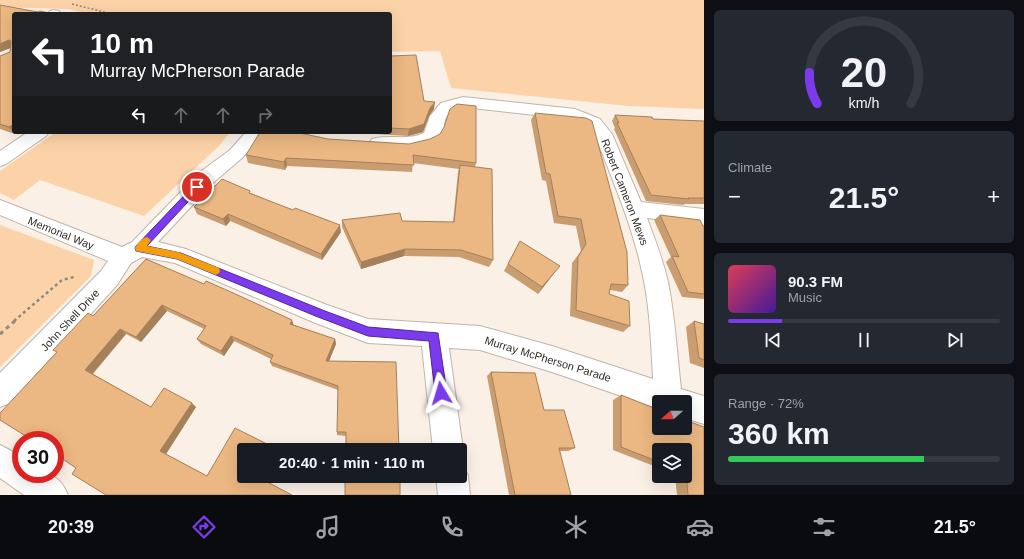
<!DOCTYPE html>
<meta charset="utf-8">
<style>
body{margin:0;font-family:Arial,sans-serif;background:#242831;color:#f1f3f6;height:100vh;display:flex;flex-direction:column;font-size:15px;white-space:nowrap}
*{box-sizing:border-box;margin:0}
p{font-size:13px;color:#9ea1a6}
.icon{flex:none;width:22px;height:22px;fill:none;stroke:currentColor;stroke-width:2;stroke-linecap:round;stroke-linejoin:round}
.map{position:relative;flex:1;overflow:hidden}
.details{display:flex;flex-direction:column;gap:10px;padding:10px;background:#0d0f14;width:320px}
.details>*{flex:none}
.guide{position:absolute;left:12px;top:12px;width:380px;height:122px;border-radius:4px;box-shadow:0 4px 16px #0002;background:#202124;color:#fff;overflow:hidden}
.needle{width:26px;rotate:249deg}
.tools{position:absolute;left:652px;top:395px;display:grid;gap:8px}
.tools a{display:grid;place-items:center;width:40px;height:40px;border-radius:4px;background:#171b24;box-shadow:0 4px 16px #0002;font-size:20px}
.speed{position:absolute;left:12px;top:431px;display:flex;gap:8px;font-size:20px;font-weight:700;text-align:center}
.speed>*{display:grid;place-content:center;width:52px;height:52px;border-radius:50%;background:#171b24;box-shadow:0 4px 16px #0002;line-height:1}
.speed .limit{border:6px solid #d22;background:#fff;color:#111}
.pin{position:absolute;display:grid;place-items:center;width:34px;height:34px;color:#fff;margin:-17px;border:2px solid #fff;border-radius:50%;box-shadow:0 1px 4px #0007}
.me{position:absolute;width:44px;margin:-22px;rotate:353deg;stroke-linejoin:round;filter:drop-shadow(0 0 3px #0008)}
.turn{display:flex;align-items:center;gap:14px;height:84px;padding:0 12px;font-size:18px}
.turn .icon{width:52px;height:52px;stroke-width:2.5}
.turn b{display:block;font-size:28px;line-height:34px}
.lanes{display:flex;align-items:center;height:38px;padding:0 12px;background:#0003;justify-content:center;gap:20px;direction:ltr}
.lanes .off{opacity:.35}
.big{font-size:30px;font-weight:800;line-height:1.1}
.details .card{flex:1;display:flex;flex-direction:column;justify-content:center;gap:6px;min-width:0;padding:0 14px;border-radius:6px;background:#242831}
.details .dial{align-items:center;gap:0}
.dial svg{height:104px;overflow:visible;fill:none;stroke:#363941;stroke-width:7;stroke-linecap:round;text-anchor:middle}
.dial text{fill:#f1f3f6;stroke:none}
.song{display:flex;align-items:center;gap:12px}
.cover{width:48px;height:48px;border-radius:6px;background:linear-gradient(135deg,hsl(350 70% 55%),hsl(260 70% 35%))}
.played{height:4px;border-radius:2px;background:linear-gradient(90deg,#7c3aed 20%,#363941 20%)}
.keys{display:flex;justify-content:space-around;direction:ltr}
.heat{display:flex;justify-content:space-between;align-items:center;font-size:22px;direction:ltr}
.charge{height:6px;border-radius:3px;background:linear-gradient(90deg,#34c759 72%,#363941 0)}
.trip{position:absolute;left:237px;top:443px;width:230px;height:40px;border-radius:4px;background:#171b24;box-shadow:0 4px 16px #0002;font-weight:800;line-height:40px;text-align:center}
.tabs{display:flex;height:64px;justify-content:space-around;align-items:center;background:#090b0e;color:#9ea1a6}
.tabs .icon{width:28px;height:28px}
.tabs .active{color:#7c3aed}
.tabs b{font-size:18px;color:#f1f3f6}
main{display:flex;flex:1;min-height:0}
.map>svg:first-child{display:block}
.green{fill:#fcd3a8}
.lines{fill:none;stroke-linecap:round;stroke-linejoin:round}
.minor-casing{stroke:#beb5ab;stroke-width:2}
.path-far2{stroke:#908982;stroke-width:1.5;stroke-dasharray:2 2;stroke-linecap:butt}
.path-far1{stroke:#908982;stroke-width:2.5;stroke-dasharray:3 3;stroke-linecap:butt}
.path{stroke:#908982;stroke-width:3;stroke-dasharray:4 4;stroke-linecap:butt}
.minor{fill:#fff;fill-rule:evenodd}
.wall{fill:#ca9d70}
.shaded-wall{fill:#a4805b}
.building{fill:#ebb782;stroke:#a4805b}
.route{fill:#7c3aed;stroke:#51269a}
.slow{fill:#f59e0b}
.labels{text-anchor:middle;stroke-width:3.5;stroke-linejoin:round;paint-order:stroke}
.street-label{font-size:11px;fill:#302c28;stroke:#fff}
</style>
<main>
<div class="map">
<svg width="704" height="495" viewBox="0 0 704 495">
<rect width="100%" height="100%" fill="#faf0e6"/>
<g class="green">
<path d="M0 0H704V109L628 106 451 88 440 51 390 52V14H88L69 9 0 7Z"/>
<path d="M56 132H230L219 146 144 216 40 180 14 200 0 193V171Z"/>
<path d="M0 225 94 260 91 276 0 367Z"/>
</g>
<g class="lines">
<g class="minor-casing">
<g id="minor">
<path d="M54 10 59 11 61 14H48L50 11Z"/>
<path d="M463 97 575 109 600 119 612 134 641 202 704 209V225L647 218C655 239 663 260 668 282 675 317 677 353 681 389L704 396V424L685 418V402H659V409L552 372 480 350 449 348 463 450 460 458V450H433L422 346 368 343 313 322 175 263 142 257 131 263 117 285 10 403 0 407V373L101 271 108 261 0 215V200L122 247 132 242 200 172 230 150 246 132H265L242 158 214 182 158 242 186 249 327 305 368 319 480 326 552 346 653 379C651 342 650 304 641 267 631 222 612 179 595 135L588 127 571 119 463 107C436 114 450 126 439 139 427 151 387 151 372 147L369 143 372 139C389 134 407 141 424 133L430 116 441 103Z"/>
<path d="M28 132H49L46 136 6 164 0 166V151Z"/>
<path d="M0 445 21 456V474C44 474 58 470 68 495H24L0 478Z"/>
<path d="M460 464 463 465 468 476 470 495H438L436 476H460Z"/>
</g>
</g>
<path class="path-far2" d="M72 4 112 14"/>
<path class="path-far1" d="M14 321 62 280 74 277"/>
<path class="path" d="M0 334 16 320"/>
<use href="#minor" class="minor"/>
</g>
<g class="wall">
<path d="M0 5 38 12 14 132H18L15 134 0 129V56L10 52V48L0 52Z"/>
<path d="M390 56 424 101 434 109 429 116 423 132 408 136 343 132H390Z"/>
<path d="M535 113 628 285 622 292 610 290 609 294 630 326 623 332 570 316 572 263 581 251 576 226 554 223 546 181 542 180 531 120Z"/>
<path d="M615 115 653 119 704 121V204H685L683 205 646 201 614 129 615 128 612 121Z"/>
<path d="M328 139 476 163 475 167 493 260 489 267 459 257 404 256 361 269 342 227V220L453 222 458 172 459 169 413 163 412 172 287 166 285 170 248 163 246 155Z"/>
<path d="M251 193 341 232 322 260 230 221 226 226 197 214 194 207Z"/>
<path d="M660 215 704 228V299L682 297 666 262 671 257 654 220Z"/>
<path d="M520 241 555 272 538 294 504 271Z"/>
<path d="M146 259 294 325 335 339 336 344 329 361 396 362 346 436 337 435V432L338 390 272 366 270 362 271 359 234 341 224 356 201 344 197 339 204 329 167 311 141 342 126 334 93 374 151 407H196L166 454 207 476 267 444 270 447 244 476 292 495 76 468 57 352 53 350 93 316Z"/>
<path d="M694 321 704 324V368L690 363 686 327Z"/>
<path d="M491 372 544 410 575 448 568 451H559L571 495H509L487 376Z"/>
<path d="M621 395 704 427V495H677L675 476H685V450H659V468L613 450V400Z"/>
</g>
<g class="shaded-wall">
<path d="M9 40 13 47 0 52V44Z"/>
<path d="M435 102 434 109 429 116 423 132 408 136 409 129 430 108Z"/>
<path d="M14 124V132H18L15 134 9 127Z"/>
<path d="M286 158 287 166 285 170 284 162Z"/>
<path d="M228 214 230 221 226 226 223 219Z"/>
<path d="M340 225 341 232 322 260 321 254Z"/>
<path d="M405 249 404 256 361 269V262Z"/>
<path d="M560 266 555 272 538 294 542 287Z"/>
<path d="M162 305 167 311 141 342 136 337Z"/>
<path d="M292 320 294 326 290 324Z"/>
<path d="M120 329 126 334 92 374 85 370Z"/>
<path d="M231 336 234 341 224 356 221 351Z"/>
<path d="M335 339 336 344 327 366 326 361Z"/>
<path d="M192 403 196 407 166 454 160 451Z"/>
<path d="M267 444 270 447 268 450H264Z"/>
</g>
<g class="building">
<path d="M0 5 38 12 40 11 53 14H14V124L9 127 0 124V56L10 52 11 41 9 40 0 44Z"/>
<path d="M416 55 424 101 435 102 430 108 424 124 409 129 390 128V56Z"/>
<path d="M457 104 476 106V163L413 155 414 165 286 158 284 162 246 155 260 132H295L328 139 409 144 430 139 440 134 444 127 450 109Z"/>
<path d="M535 113 586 118 592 121 627 252 628 285 611 284 609 294 629 301 630 326 576 310 578 257 586 244 581 219 558 216 550 174 546 173Z"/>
<path d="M615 115 652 117 653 119 704 121V198H688L689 199 651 195 617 123H619Z"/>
<path d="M460 165 492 169 493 260 461 250 405 249 361 262 342 220 400 213 402 221 454 222Z"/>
<path d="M222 179 250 191 249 193 293 210 295 208 340 225 321 254 228 214 223 219 194 207Z"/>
<path d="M660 215 700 220 704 228V294L688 292 672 256 679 257Z"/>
<path d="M520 241 560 266 542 287 508 264Z"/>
<path d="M146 259 204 284 206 281 231 292 292 320 290 324 335 339 326 361 396 362 399 450H346V432H337L338 386 270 362 273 355 231 336 221 351 197 339 206 326 162 305 136 337 120 329 85 370 151 407 164 388 192 403 160 451 207 476 235 428 267 444 264 450H244V476H256L292 495H106L72 474 76 468 55 454V440H32L0 420V413L57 352 53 350 88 313 93 316Z"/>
<path d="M694 321 704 324V360L699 358Z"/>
<path d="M491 372 535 373 544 410H564L575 448H559L571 495H515Z"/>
<path d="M621 395 659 410V428H685V420L704 427V495H688L686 472H685V450H659V462L621 447Z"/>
<rect x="345" y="476" width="55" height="19"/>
</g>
<path class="route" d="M197 184 200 185V189L147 246 181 253 325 311 368 327 438 333 447 393 445 397 441 399 437 397 435 393 429 341 368 336 318 317 177 259 136 251 135 248 136 246 194 185Z"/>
<path class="slow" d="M147 237 151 240 147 246 178 252 219 268 220 271 219 273 216 275 177 259 136 251 135 248C137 244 142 238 147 237Z"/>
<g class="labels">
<g class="street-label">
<text transform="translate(625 192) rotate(69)" y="4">Robert Cameron Mews</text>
<text transform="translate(61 233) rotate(22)" y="4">Memorial Way</text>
<text transform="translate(70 320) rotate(-47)" y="4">John Shell Drive</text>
<text transform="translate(548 359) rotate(17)" y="4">Murray McPherson Parade</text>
</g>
</g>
</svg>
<div class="tools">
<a><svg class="needle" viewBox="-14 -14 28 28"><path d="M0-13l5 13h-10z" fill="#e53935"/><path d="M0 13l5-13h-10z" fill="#9ea1a6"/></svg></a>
<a><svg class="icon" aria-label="layers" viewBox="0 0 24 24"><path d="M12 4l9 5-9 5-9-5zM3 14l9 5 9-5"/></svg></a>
</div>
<div class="speed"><div class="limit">30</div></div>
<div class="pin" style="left:197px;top:187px;background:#d93025"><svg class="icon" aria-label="arrive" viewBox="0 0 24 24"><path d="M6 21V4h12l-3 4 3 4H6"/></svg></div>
<svg class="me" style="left:441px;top:393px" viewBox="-20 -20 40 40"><path d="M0-17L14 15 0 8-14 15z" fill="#7c3aed" stroke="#fff" stroke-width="4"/></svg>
<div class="trip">20:40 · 1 min · 110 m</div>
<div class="guide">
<div class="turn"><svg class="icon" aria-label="left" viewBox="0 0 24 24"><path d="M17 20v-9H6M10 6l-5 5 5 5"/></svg><div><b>10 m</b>Murray McPherson Parade</div></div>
<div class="lanes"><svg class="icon" aria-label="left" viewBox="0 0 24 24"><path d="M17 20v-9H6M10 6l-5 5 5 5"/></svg><svg class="icon off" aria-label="ahead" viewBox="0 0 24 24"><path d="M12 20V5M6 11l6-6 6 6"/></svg><svg class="icon off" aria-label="ahead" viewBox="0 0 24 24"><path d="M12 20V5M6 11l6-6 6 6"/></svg><svg class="icon off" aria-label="right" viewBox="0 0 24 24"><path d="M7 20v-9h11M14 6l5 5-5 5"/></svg></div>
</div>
</div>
<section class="details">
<div class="card dial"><svg viewBox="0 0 100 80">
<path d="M14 69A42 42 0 1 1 86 69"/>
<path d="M14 69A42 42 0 0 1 8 45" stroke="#7c3aed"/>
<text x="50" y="56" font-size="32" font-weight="700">20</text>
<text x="50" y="72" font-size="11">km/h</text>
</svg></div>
<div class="card"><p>Climate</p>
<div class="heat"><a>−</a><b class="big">21.5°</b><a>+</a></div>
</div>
<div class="card">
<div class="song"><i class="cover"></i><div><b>90.3 FM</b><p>Music</p></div></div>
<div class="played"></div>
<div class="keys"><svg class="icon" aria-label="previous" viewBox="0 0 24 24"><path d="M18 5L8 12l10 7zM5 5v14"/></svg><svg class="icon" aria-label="pause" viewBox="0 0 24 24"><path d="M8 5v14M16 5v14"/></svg><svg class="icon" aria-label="next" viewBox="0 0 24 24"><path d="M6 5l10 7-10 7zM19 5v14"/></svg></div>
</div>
<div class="card"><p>Range · 72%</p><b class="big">360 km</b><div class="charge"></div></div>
</section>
</main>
<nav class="tabs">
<b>20:39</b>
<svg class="icon active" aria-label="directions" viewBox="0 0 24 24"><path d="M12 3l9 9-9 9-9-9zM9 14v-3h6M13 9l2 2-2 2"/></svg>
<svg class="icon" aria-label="music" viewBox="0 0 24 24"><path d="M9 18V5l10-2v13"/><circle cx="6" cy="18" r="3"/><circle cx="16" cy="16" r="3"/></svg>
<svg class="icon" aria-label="phone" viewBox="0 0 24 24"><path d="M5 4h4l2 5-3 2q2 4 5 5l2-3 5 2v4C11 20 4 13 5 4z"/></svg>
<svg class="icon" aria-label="climate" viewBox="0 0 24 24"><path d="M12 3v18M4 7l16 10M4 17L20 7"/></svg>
<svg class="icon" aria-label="car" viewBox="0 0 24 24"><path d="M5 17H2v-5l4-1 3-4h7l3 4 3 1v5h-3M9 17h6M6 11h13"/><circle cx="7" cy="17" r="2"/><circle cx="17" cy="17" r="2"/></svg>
<svg class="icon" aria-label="filters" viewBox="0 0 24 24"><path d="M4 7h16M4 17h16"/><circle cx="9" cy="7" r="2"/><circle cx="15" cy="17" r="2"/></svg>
<b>21.5°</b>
</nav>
